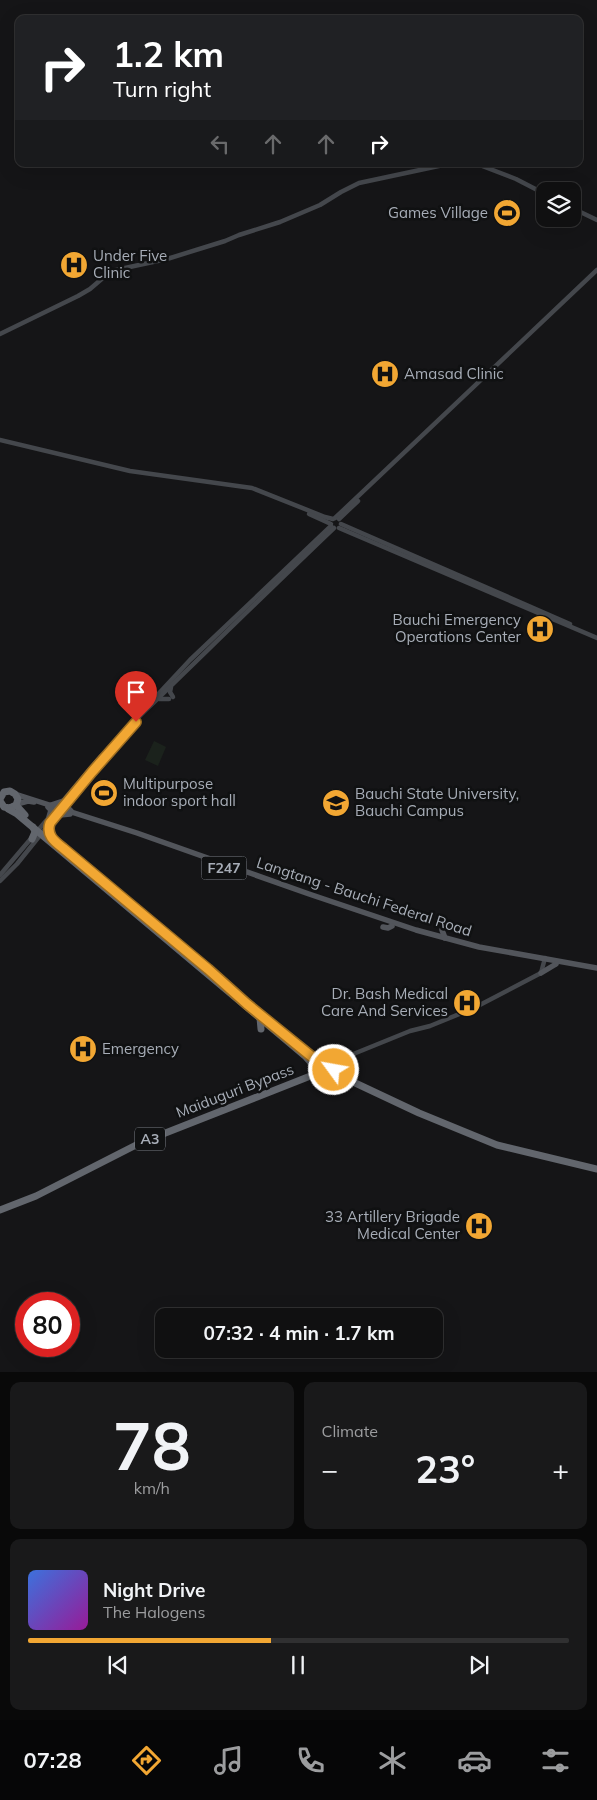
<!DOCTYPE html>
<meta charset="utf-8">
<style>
body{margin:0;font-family:Mulish,sans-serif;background:#19191a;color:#f1f3f6;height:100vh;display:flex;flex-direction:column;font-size:19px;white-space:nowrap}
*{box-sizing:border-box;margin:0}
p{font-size:16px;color:#9c9d9f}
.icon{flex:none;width:28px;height:28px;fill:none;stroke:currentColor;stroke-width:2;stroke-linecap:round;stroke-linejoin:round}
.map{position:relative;height:1372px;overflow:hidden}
.drawer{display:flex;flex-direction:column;gap:10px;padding:10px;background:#090909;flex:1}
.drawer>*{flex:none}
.hud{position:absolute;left:15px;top:15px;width:568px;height:152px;border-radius:10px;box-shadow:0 5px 20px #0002,0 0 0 1px #303031;background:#202124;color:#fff;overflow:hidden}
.fabs{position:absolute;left:536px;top:182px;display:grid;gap:10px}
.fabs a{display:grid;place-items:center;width:45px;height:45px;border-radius:10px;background:#101011;box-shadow:0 5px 20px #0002,0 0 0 1px #303031;font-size:25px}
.speed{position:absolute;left:15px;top:1292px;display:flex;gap:10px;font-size:25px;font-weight:700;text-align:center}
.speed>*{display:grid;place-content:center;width:65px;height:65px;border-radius:50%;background:#101011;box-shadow:0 5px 20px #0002,0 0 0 1px #303031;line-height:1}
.speed .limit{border:8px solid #d22;background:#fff;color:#111}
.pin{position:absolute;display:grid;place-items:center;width:42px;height:42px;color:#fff;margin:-51px -21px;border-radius:50% 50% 50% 0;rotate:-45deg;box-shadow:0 0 5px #0007}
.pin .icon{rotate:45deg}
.me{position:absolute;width:55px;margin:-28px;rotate:302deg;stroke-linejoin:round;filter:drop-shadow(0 0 4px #0008)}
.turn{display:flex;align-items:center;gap:18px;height:105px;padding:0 15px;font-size:22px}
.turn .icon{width:65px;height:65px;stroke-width:2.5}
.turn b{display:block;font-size:35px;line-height:42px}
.lanes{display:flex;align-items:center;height:48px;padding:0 15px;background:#0003;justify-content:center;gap:25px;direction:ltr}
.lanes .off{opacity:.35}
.big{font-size:38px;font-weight:700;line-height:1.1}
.drawer .widget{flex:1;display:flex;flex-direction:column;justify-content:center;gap:8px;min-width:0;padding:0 18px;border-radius:10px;background:#19191a}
.drawer .dial{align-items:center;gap:0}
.dial b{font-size:65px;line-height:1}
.song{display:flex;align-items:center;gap:15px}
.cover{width:60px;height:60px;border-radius:8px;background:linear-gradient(135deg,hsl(220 70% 55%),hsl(300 70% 35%))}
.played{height:5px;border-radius:2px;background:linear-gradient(90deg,#f2a733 45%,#303031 45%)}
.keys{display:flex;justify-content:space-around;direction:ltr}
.heat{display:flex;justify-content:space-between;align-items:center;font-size:28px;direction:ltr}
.drawer .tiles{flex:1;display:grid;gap:10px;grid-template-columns:1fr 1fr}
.widget:last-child{grid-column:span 2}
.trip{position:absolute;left:155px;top:1308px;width:288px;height:50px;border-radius:10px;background:#101011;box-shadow:0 5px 20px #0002,0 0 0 1px #303031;font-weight:700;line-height:50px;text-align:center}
.tab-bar{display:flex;height:80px;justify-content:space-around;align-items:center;background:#060607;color:#9c9d9f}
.tab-bar .icon{width:35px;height:35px}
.tab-bar .selected{color:#f2a733}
.tab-bar b{font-size:22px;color:#f1f3f6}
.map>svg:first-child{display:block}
.pitch{fill:#1b221c}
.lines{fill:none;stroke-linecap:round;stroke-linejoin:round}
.secondary{stroke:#44474c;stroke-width:4.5}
.primary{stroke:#52555b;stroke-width:5.5}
.highway{stroke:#62666d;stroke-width:7}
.route-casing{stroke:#9d6d21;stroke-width:12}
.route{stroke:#f2a733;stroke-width:9}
.labels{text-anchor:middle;stroke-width:5;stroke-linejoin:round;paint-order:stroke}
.shield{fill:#101112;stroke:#7a7e86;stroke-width:1}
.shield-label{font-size:14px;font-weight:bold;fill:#a7adb7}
.poi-label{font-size:15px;fill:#a7adb7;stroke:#101112;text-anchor:start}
.street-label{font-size:15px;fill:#a7adb7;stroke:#101112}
</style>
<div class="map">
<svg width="597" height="1373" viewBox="0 0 597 1373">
<rect width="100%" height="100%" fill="#151517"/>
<path class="pitch" d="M154 741 166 747 158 766 145 760Z"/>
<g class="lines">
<g class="secondary">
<path d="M477 164 516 179 545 194"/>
<path d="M572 208 597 220"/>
<path d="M0 334 78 296 90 289 111 271 167 259 225 241 239 235 280 222 320 205 341 192 359 183 448 164"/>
<path d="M0 440 130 471 252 488 325 517 333 519"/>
<path d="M309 514 331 524"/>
<path d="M335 518 597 270"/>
<path d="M339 519 358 501"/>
<path d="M341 524 570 624"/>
<path d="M339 528 597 638"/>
<path d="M171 687 170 692 173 697"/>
<path d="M159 699H169"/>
<path d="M148 705 190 660 331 526"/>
<path d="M67 802C92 771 118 737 146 710 209 649 271 588 334 528"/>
<path d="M0 875 101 756"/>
<path d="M0 881 17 864 62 808"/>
<path d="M331 1061 341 1059 410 1031 430 1026 474 1008 541 973 545 958"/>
</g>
<g class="primary">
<path d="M15 794 137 833 309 894 416 930 479 947 597 968"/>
<path d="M68 801 67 807 71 811"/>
<path d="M17 804 28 801 34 802"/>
<path d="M51 805 63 801"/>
<path d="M48 807 51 810 49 817"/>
<path d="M54 818 60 815 70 814"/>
<path d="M383 927 388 928 392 926"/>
<path d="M442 930 445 938"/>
<path d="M541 973 556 964"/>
</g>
<g class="highway">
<path d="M0 799 4 792 10 791 15 794 18 799 16 805 10 808 4 807 0 801"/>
<path d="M16 805 25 815"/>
<path d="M8 809 17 814 305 1056 313 1065"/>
<path d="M50 823 49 831 53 839"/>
<path d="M32 839 35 832 33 827"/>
<path d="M260 1018 261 1029"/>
<path d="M307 1052 319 1059"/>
<path d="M321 1059C328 1060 333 1060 335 1068L331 1073H320L315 1071 314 1063 317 1060Z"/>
<path d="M330 1074 351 1081 419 1113 497 1145 597 1169"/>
<path d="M0 1210 36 1196 140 1143 318 1073"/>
</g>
</g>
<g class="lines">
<g class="route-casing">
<path id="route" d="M136 722 92 772 50 823C46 835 54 841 63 848L208 969 247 1004 311 1056 319 1059 332 1062 334 1070"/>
</g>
<use href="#route" class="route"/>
</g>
<defs>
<g id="stadium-disc" transform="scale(1.4375)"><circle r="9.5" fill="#f2a733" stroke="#101112"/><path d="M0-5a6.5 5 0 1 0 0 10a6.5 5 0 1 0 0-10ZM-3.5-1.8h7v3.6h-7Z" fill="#111"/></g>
<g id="hospital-disc" transform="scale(1.4375)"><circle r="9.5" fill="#f2a733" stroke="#101112"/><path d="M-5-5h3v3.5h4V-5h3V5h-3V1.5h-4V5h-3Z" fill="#111"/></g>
<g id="university-disc" transform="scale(1.4375)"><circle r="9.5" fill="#f2a733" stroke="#101112"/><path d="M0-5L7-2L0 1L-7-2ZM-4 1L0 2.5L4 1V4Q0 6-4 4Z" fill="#111"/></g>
</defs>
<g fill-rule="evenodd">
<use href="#stadium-disc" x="507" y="213"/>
<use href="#hospital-disc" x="74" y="265"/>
<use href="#hospital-disc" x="385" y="374"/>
<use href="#hospital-disc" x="540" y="629"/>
<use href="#stadium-disc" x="104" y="793"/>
<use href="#university-disc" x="336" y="803"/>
<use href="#hospital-disc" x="467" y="1003"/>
<use href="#hospital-disc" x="83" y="1049"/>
<use href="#hospital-disc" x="479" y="1226"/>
</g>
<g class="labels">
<g class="shield">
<rect x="201.5" y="856.5" width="45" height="23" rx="4"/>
<rect x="135" y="1127.5" width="30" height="23" rx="4"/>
</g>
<g class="shield-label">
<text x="224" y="873">F247</text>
<text x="150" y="1144">A3</text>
</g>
<g class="poi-label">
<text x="488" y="218" text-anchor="end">Games Village</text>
<text x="93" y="261">Under Five<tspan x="93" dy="17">Clinic</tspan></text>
<text x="404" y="379">Amasad Clinic</text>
<text x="521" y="625" text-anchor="end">Bauchi Emergency<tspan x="521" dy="17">Operations Center</tspan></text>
<text x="123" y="789">Multipurpose<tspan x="123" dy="17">indoor sport hall</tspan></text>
<text x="355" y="799">Bauchi State University,<tspan x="355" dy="17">Bauchi Campus</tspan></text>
<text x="448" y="999" text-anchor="end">Dr. Bash Medical<tspan x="448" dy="17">Care And Services</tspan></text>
<text x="102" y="1054">Emergency</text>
<text x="460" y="1222" text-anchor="end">33 Artillery Brigade<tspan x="460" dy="17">Medical Center</tspan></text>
</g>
<g class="street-label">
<text transform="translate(364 897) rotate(18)" y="5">Langtang - Bauchi Federal Road</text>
<text transform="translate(235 1091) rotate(-21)" y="5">Maiduguri Bypass</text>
</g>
</g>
</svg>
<div class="fabs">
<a><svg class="icon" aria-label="layers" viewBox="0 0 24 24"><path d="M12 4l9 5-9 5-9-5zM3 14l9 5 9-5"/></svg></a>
</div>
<div class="speed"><div class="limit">80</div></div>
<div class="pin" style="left:136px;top:722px;background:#d93025"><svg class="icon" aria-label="arrive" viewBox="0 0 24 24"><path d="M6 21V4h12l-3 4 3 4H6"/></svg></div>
<svg class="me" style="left:334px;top:1070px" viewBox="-20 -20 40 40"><circle r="17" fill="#f2a733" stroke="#fff" stroke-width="3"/><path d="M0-11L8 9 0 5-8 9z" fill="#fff"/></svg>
<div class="trip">07:32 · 4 min · 1.7 km</div>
<div class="hud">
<div class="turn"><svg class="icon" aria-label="right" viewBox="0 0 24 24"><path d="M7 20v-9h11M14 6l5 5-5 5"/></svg><div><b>1.2 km</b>Turn right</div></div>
<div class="lanes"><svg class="icon off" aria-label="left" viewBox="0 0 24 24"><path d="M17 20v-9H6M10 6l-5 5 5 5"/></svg><svg class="icon off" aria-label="ahead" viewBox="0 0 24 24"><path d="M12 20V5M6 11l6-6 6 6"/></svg><svg class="icon off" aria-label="ahead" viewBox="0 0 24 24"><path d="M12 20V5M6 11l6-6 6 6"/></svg><svg class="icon" aria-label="right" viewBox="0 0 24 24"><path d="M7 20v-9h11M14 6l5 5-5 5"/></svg></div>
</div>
</div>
<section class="drawer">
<div class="tiles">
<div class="widget dial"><b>78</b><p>km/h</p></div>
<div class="widget"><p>Climate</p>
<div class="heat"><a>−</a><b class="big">23°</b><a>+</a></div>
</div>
<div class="widget">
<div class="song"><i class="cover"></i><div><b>Night Drive</b><p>The Halogens</p></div></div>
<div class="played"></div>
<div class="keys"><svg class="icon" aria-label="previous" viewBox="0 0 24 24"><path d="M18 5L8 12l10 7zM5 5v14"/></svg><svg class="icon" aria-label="pause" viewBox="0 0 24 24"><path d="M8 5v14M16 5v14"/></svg><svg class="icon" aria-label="next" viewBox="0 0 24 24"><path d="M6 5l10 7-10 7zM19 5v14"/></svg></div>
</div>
</div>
</section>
<nav class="tab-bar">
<b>07:28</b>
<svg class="icon selected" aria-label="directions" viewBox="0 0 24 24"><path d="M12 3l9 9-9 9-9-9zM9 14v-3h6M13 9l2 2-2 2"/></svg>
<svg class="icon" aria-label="music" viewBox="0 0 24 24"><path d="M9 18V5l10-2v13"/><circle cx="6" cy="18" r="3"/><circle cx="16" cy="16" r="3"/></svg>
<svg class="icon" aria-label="phone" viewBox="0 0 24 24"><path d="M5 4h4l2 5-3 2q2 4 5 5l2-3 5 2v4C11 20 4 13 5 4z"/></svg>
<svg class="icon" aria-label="climate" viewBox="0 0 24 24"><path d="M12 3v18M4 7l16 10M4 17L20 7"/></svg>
<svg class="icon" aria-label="car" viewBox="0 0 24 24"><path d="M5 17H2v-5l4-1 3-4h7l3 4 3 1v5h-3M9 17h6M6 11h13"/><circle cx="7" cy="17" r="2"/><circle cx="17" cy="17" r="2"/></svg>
<svg class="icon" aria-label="filters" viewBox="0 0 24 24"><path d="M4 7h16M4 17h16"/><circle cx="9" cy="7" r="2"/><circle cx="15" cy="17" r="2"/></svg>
</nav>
